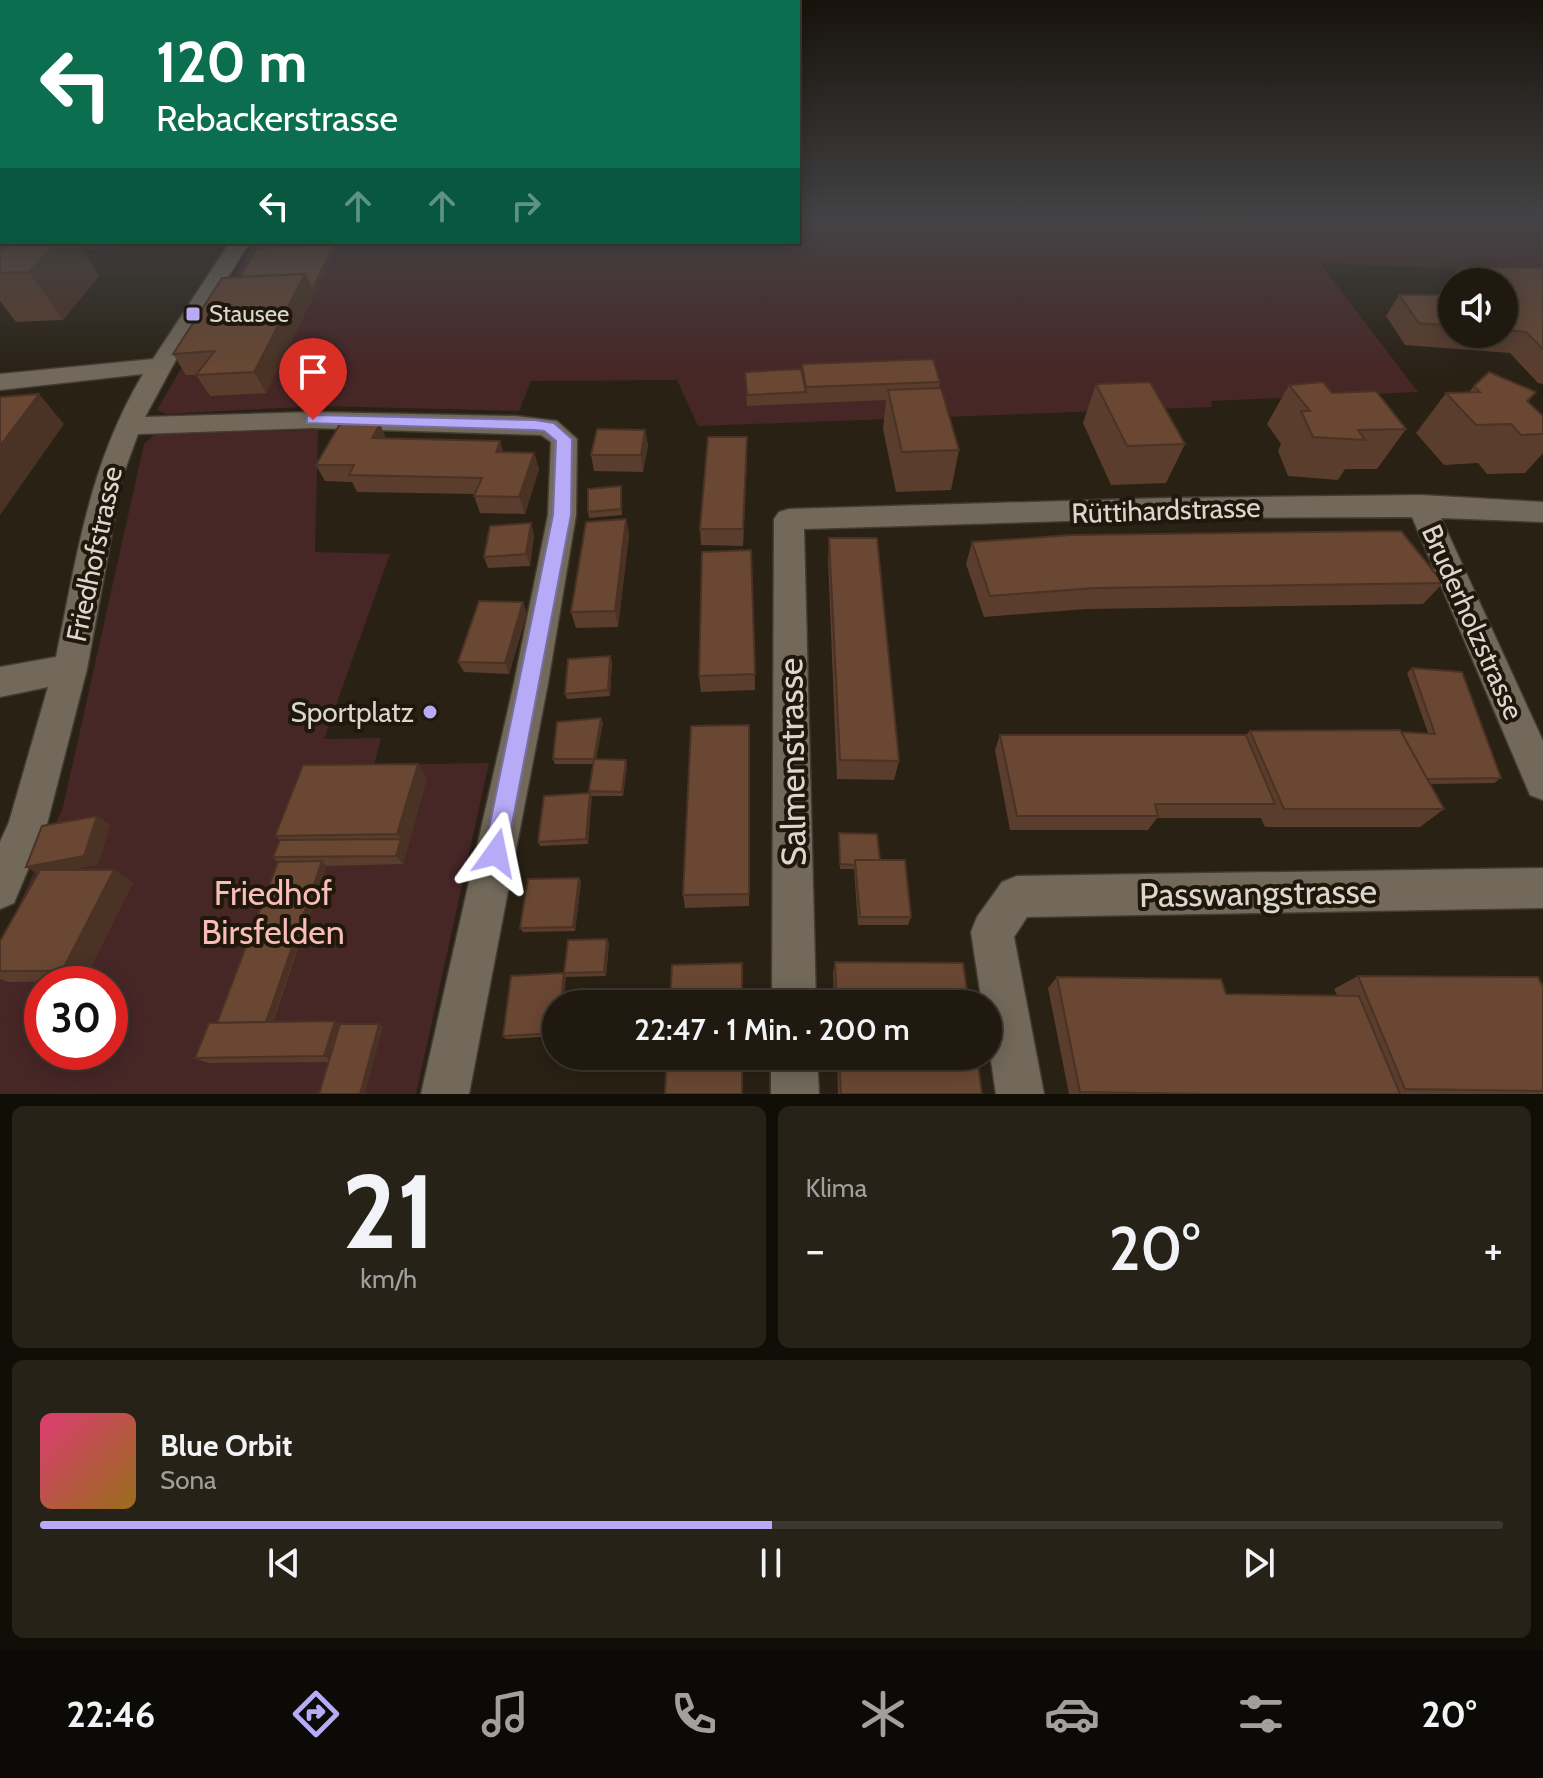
<!DOCTYPE html>
<html lang="de">
<meta charset="utf-8">
<style>
body{margin:0;font-family:Cabin,sans-serif;background:#272218;color:#f1f3f6;height:100vh;display:flex;flex-direction:column;font-size:30px;white-space:nowrap}
*{box-sizing:border-box;margin:0}
p{font-size:26px;color:#a1a09e}
.icon{flex:none;width:44px;height:44px;fill:none;stroke:currentColor;stroke-width:2;stroke-linecap:round;stroke-linejoin:round}
.map{position:relative;height:1094px;overflow:hidden}
.side{display:flex;flex-direction:column;gap:12px;padding:12px;background:#110e08;flex:1}
.side>*{flex:none}
.banner{position:absolute;left:0px;top:0px;width:800px;height:244px;box-shadow:0 4px 20px #0003,0 0 0 2px #3c382f;background:#0b6e4f;color:#fff;overflow:hidden}
.fabs{position:absolute;left:1438px;top:268px;display:grid;gap:16px}
.fabs a{display:grid;place-items:center;width:80px;height:80px;border-radius:50%;background:#1f190f;box-shadow:0 4px 20px #0003,0 0 0 2px #3c382f;font-size:40px}
.speed{position:absolute;left:24px;top:966px;display:flex;gap:16px;font-size:40px;font-weight:700;text-align:center}
.speed>*{display:grid;place-content:center;width:104px;height:104px;border-radius:50%;background:#1f190f;box-shadow:0 4px 20px #0003,0 0 0 2px #3c382f;line-height:1}
.speed .limit{border:12px solid #d22;background:#fff;color:#111}
.pin{position:absolute;display:grid;place-items:center;width:68px;height:68px;color:#fff;margin:-82px -34px;border-radius:50% 50% 50% 0;rotate:-45deg;box-shadow:0 0 8px #0007}
.pin .icon{rotate:45deg}
.me{position:absolute;width:88px;margin:-44px;rotate:12deg;stroke-linejoin:round;filter:drop-shadow(0 0 6px #0008)}
.turn{display:flex;align-items:center;gap:28px;height:168px;padding:0 24px;font-size:36px}
.turn .icon{width:104px;height:104px;stroke-width:2.5}
.turn b{display:block;font-size:56px;line-height:68px}
.lanes{display:flex;align-items:center;height:76px;padding:0 24px;background:#0003;justify-content:center;gap:40px;direction:ltr}
.lanes .off{opacity:.35}
.big{font-size:60px;font-weight:600;line-height:1.1}
.side .tile{flex:1;display:flex;flex-direction:column;justify-content:center;gap:12px;min-width:0;padding:0 28px;border-radius:12px;background:#272218}
.side .dial{align-items:center;gap:0}
.dial b{font-size:104px;line-height:1}
.song{display:flex;align-items:center;gap:24px}
.cover{width:96px;height:96px;border-radius:12px;background:linear-gradient(135deg,hsl(340 70% 55%),hsl(40 70% 35%))}
.played{height:8px;border-radius:4px;background:linear-gradient(90deg,#b7abf8 50%,#3c382f 50%)}
.keys{display:flex;justify-content:space-around;direction:ltr}
.heat{display:flex;justify-content:space-between;align-items:center;font-size:44px;direction:ltr}
.side .tiles{flex:1;display:grid;gap:12px;grid-template-columns:1fr 1fr}
.tile:last-child{grid-column:span 2}
.trip{position:absolute;left:542px;top:990px;width:460px;height:80px;border-radius:40px;background:#1f190f;box-shadow:0 4px 20px #0003,0 0 0 2px #3c382f;font-weight:600;line-height:80px;text-align:center}
.tab-bar{display:flex;height:128px;justify-content:space-around;align-items:center;background:#0c0a06;color:#a1a09e}
.tab-bar .icon{width:56px;height:56px}
.tab-bar .active{color:#b7abf8}
.tab-bar b{font-size:36px;color:#f1f3f6}
.map>svg:first-child{display:block}
.green{fill:#472626;fill-rule:evenodd}
.lines{fill:none;stroke-linecap:round;stroke-linejoin:round}
.minor-casing{stroke:#423c33;stroke-width:3}
.minor{fill:#72695a;fill-rule:evenodd}
.wall{fill:#5a3d2c}
.shaded-wall{fill:#4a3224}
.building{fill:#694733;stroke:#4a3224;stroke-width:2}
.route{fill:#b7abf8;stroke:#776fa1;stroke-width:2}
.poi-dot{fill:#b7abf8;stroke:#1f180b;stroke-width:3}
.labels{text-anchor:middle;stroke-width:8;stroke-linejoin:round;paint-order:stroke}
.far-poi-label{font-size:24px;fill:#dbd6ce;stroke:#1f180b;text-anchor:start}
.street-label{font-size:28px;fill:#dbd6ce;stroke:#1f180b}
.poi-label{font-size:28px;fill:#dbd6ce;stroke:#1f180b;text-anchor:end}
.near-street-label{font-size:34px;fill:#dbd6ce;stroke:#1f180b}
.near-park-label{font-size:34px;fill:#f8bcba;stroke:#1f180b}
</style>
<div class="map">
<svg width="1543" height="1094" viewBox="0 0 1543 1094">
<rect width="100%" height="100%" fill="#292114"/>
<g class="green">
<path d="M0 219 2 242H186L0 258Z"/>
<path d="M798 219H1538L1543 223V272L1320 263 1418 392 1211 401 1212 407 698 426 677 380 531 381 519 411 320 406 166 414 157 410 254 242H798Z"/>
<path d="M318 430 315 552 390 554 324 739 381 738 374 765 489 763 416 1094H0V948L63 807 144 444 155 434ZM42 984H110V1052H42Z"/>
</g>
<g class="lines">
<g class="minor-casing">
<g id="minor">
<path d="M230 242H250L178 356 145 417 313 412 516 416 557 421 577 439 576 515 548 683 469 1094H421L514 683 548 515 551 442 541 435 313 428 138 434 122 478 87 669 47 824 14 903 0 909V842L9 822 48 687 0 697V667L56 657C77 556 89 464 143 374L0 390V374L153 359Z"/>
<path d="M1421 495 1543 502V522L1441 518 1543 741V800L1530 795 1412 517 1166 518 804 529 816 1004H772L774 519 779 512 789 509 1166 498Z"/>
<path d="M1543 868V908L1027 917 1014 937 1044 1094H996L988 1041V1004H982L971 932 977 917 1002 882 1017 876Z"/>
<path d="M771 1056H817L819 1094H771Z"/>
</g>
</g>
<use href="#minor" class="minor"/>
</g>
<g class="wall">
<path d="M1199 219H1289L1287 221 1204 225Z"/>
<path d="M12 242H77L99 276 63 320 16 322 0 301V253Z"/>
<path d="M334 244 336 250 266 393 210 396 196 375H186L173 354 240 277Z"/>
<path d="M1459 267 1543 268V384L1538 383 1510 353 1405 345 1386 316 1399 295H1452V334H1504V282H1452V294L1446 287Z"/>
<path d="M802 364 940 382 939 388 959 450 951 490 896 492 883 429 886 400 747 406 745 372 801 369Z"/>
<path d="M1096 384 1185 444 1166 483 1111 485 1083 423Z"/>
<path d="M1289 385 1332 393 1406 429 1377 469H1345L1338 480 1288 476 1278 451 1281 444 1267 424Z"/>
<path d="M1474 386 1536 392 1528 402 1543 416V453L1525 473 1487 474 1478 463 1444 465 1416 433 1446 393 1469 392Z"/>
<path d="M380 424 386 439 503 452 534 453 539 469 525 514 480 513 474 496 475 494 357 492 352 482 325 481 316 465Z"/>
<path d="M645 430 648 446 643 472 594 471 591 455Z"/>
<path d="M747 437V454L743 546 701 545 700 529Z"/>
<path d="M621 486 622 515 589 518 588 512Z"/>
<path d="M626 519 629 535 618 627 576 628 571 612Z"/>
<path d="M534 535 530 566 488 568 484 557Z"/>
<path d="M829 538 899 761 894 780 837 779 828 559Z"/>
<path d="M972 542 1443 583 1423 604 1086 609 984 617 966 564Z"/>
<path d="M751 550 755 690 701 692 699 676Z"/>
<path d="M527 613 509 674 464 672 458 662Z"/>
<path d="M610 656 612 662 610 696 567 699 565 694Z"/>
<path d="M1412 668 1501 778 1494 783 1430 784 1444 809 1420 827H1265L1261 818H1157L1148 830H1010L995 750 1000 735H1246L1250 731 1428 733 1407 673Z"/>
<path d="M601 718 603 723 596 759 626 760 627 765 623 796H591L588 844 540 846 538 842 589 793 593 764H555L553 759Z"/>
<path d="M749 725V906L685 908 683 895Z"/>
<path d="M427 778 403 864 326 866 273 1022 335 1021 340 1024 383 1027 329 1062 208 1063 195 1058 217 1023 278 862 273 857 280 840 275 836Z"/>
<path d="M97 816 110 825 98 864 69 870 133 882 84 981 8 982 0 979V941Z"/>
<path d="M839 833 880 860 911 917 908 925H858L854 869H840Z"/>
<path d="M579 878 581 882 575 931 523 932 520 928Z"/>
<path d="M607 939 609 943 606 976 566 977 556 1004V1036L506 1039 503 1036 564 973Z"/>
<path d="M835 962 969 1004H834L833 973Z"/>
<path d="M1358 976 1543 987V1094H1069L1048 988 1057 977 1226 994 1337 995 1334 989Z"/>
<path d="M837 1056H977L982 1094H838Z"/>
</g>
<g class="shaded-wall">
<path d="M57 242H77L99 276 63 320 29 272Z"/>
<path d="M334 244 336 250 266 393 254 372 305 274Z"/>
<path d="M39 394 64 424 0 515V446Z"/>
<path d="M380 424 387 441 372 438Z"/>
<path d="M645 430 648 446 643 472 641 455Z"/>
<path d="M747 437V454L743 546V529Z"/>
<path d="M500 441 505 458 496 452Z"/>
<path d="M534 453 539 469 525 514 519 497Z"/>
<path d="M626 519 629 535 618 627 615 611Z"/>
<path d="M531 523 534 535 530 566 526 554Z"/>
<path d="M523 602 527 613 509 674 505 663Z"/>
<path d="M610 656 612 662 610 696 608 690Z"/>
<path d="M601 718 603 723 595 764 594 759Z"/>
<path d="M626 760 627 765 623 796 622 792Z"/>
<path d="M418 764 427 778 408 848 397 834Z"/>
<path d="M590 793 592 798 588 844 586 839Z"/>
<path d="M97 816 110 825 98 864 41 876 26 867Z"/>
<path d="M401 839 408 848 403 864 396 856Z"/>
<path d="M322 861 326 865 270 1028 265 1025Z"/>
<path d="M114 870 133 882 84 981 62 971Z"/>
<path d="M579 878 581 882 575 931 573 927Z"/>
<path d="M607 939 609 943 606 976 604 972Z"/>
<path d="M564 973 566 977 564 1004H561Z"/>
<path d="M335 1021 344 1027 334 1062 324 1056Z"/>
<path d="M379 1024 383 1027 365 1094H360Z"/>
</g>
<g class="building">
<path d="M12 242H57L29 272 0 273V253Z"/>
<path d="M334 244 312 290 305 274 240 277 257 248Z"/>
<path d="M1459 267 1543 268V349L1526 332 1504 330V282H1475Z"/>
<path d="M305 274 254 372 196 375 215 351 173 354 222 278Z"/>
<path d="M1399 295H1452V326L1419 323Z"/>
<path d="M933 359 940 382 806 387 802 364Z"/>
<path d="M801 369 806 392 747 395 745 372Z"/>
<path d="M1489 372 1536 392 1527 401 1543 416V434L1521 435 1511 424 1476 425 1446 393 1480 392 1474 386Z"/>
<path d="M1150 382 1185 444 1127 446 1096 384Z"/>
<path d="M1323 382 1332 393 1376 391 1406 429 1358 430 1365 440 1313 437 1301 411H1310L1289 385Z"/>
<path d="M941 388 959 450 902 452 888 390Z"/>
<path d="M39 394 0 446V397Z"/>
<path d="M340 424H380L372 438 500 441 496 452 534 453 519 497 474 496 482 478 349 475 354 465H316Z"/>
<path d="M597 429 645 430 641 455H591Z"/>
<path d="M708 437H747L743 529H700Z"/>
<path d="M621 486V509L588 512V489Z"/>
<path d="M626 519 615 611 571 612 586 522Z"/>
<path d="M531 523 526 554 484 557 490 526Z"/>
<path d="M1401 531 1443 583 1095 588 990 596 972 542 1071 535Z"/>
<path d="M829 538H877L899 761 840 760Z"/>
<path d="M751 550 755 674 699 676 702 552Z"/>
<path d="M479 601 523 602 505 663 458 662Z"/>
<path d="M610 656 608 690 565 694 568 659Z"/>
<path d="M1412 668 1462 672 1501 778 1427 779 1401 732 1435 734Z"/>
<path d="M601 718 594 759H553L557 722Z"/>
<path d="M749 725V894L683 895 691 726Z"/>
<path d="M1400 730 1444 809H1284L1250 731Z"/>
<path d="M1000 735H1246L1275 804H1155L1158 816H1017Z"/>
<path d="M594 759 626 760 622 792 589 791Z"/>
<path d="M418 764 397 834 275 836 303 765Z"/>
<path d="M590 793 586 839 538 842 544 796Z"/>
<path d="M97 816 84 856 26 867 42 826Z"/>
<path d="M839 833 877 834 880 860H855V865L840 864Z"/>
<path d="M401 839 396 856 273 857 280 840Z"/>
<path d="M855 860H905L911 917H860Z"/>
<path d="M322 861 266 1022 217 1023 278 862Z"/>
<path d="M40 870H114L62 971H0V941Z"/>
<path d="M579 878 573 927 520 928 528 879Z"/>
<path d="M607 939 604 972 564 973 568 940Z"/>
<path d="M835 962 963 963 969 1004H837Z"/>
<path d="M742 963V1004H670L672 965Z"/>
<path d="M564 973 561 1004H556V1033L503 1036 511 976Z"/>
<path d="M1358 976 1538 977 1543 987V1091L1405 1089Z"/>
<path d="M1057 977 1221 979 1226 994 1359 996 1400 1094H1205L1080 1092Z"/>
<path d="M335 1021 324 1056 195 1058 209 1023Z"/>
<path d="M340 1024H379L360 1094H319Z"/>
<path d="M667 1056H742V1094H665Z"/>
<path d="M839 1056H977L982 1094H841Z"/>
</g>
<linearGradient id="sky" x2="0" y2="1"><stop stop-color="#17120b"/><stop offset="0.59" stop-color="#434345"/><stop offset="1" stop-color="#434345" stop-opacity="0"/></linearGradient>
<rect width="1543" height="372" fill="url(#sky)"/>
<path class="route" d="M313 415 535 420 554 423 572 439 571 515 505 861 496 864 488 861 484 853 553 515 556 441 544 431 535 430 307 423V416Z"/>
<g class="poi-dot">
<rect x="185" y="306" width="16" height="16" rx="4"/>
<circle cx="430" cy="712" r="8"/>
</g>
<g class="labels">
<g class="far-poi-label">
<text x="209" y="322">Stausee</text>
</g>
<g class="street-label">
<text transform="translate(1166 510) rotate(-2)" y="10">Rüttihardstrasse</text>
<text transform="translate(94 554) rotate(-78)" y="10">Friedhofstrasse</text>
<text transform="translate(1473 622) rotate(66)" y="10">Bruderholzstrasse</text>
</g>
<g class="poi-label">
<text x="414" y="722">Sportplatz</text>
</g>
<g class="near-street-label">
<text transform="translate(792 762) rotate(-91)" y="12">Salmenstrasse</text>
<text transform="translate(1258 893) rotate(-1)" y="12">Passwangstrasse</text>
</g>
<g class="near-park-label">
<text x="273" y="905">Friedhof<tspan x="273" dy="39">Birsfelden</tspan></text>
</g>
</g>
</svg>
<div class="fabs">
<a><svg class="icon" aria-label="sound" viewBox="0 0 24 24"><path d="M4 9h4l5-4v14l-5-4H4zM17 9q2 3 0 6"/></svg></a>
</div>
<div class="speed"><div class="limit">30</div></div>
<div class="pin" style="left:313px;top:420px;background:#d93025"><svg class="icon" aria-label="arrive" viewBox="0 0 24 24"><path d="M6 21V4h12l-3 4 3 4H6"/></svg></div>
<svg class="me" style="left:496px;top:853px" viewBox="-20 -20 40 40"><path d="M0-17L14 15 0 8-14 15z" fill="#b7abf8" stroke="#fff" stroke-width="4"/></svg>
<div class="trip">22:47 · 1 Min. · 200 m</div>
<div class="banner">
<div class="turn"><svg class="icon" aria-label="left" viewBox="0 0 24 24"><path d="M17 20v-9H6M10 6l-5 5 5 5"/></svg><div><b>120 m</b>Rebackerstrasse</div></div>
<div class="lanes"><svg class="icon" aria-label="left" viewBox="0 0 24 24"><path d="M17 20v-9H6M10 6l-5 5 5 5"/></svg><svg class="icon off" aria-label="ahead" viewBox="0 0 24 24"><path d="M12 20V5M6 11l6-6 6 6"/></svg><svg class="icon off" aria-label="ahead" viewBox="0 0 24 24"><path d="M12 20V5M6 11l6-6 6 6"/></svg><svg class="icon off" aria-label="right" viewBox="0 0 24 24"><path d="M7 20v-9h11M14 6l5 5-5 5"/></svg></div>
</div>
</div>
<section class="side">
<div class="tiles">
<div class="tile dial"><b>21</b><p>km/h</p></div>
<div class="tile"><p>Klima</p>
<div class="heat"><a>−</a><b class="big">20°</b><a>+</a></div>
</div>
<div class="tile">
<div class="song"><i class="cover"></i><div><b>Blue Orbit</b><p>Sona</p></div></div>
<div class="played"></div>
<div class="keys"><svg class="icon" aria-label="previous" viewBox="0 0 24 24"><path d="M18 5L8 12l10 7zM5 5v14"/></svg><svg class="icon" aria-label="pause" viewBox="0 0 24 24"><path d="M8 5v14M16 5v14"/></svg><svg class="icon" aria-label="next" viewBox="0 0 24 24"><path d="M6 5l10 7-10 7zM19 5v14"/></svg></div>
</div>
</div>
</section>
<nav class="tab-bar">
<b>22:46</b>
<svg class="icon active" aria-label="directions" viewBox="0 0 24 24"><path d="M12 3l9 9-9 9-9-9zM9 14v-3h6M13 9l2 2-2 2"/></svg>
<svg class="icon" aria-label="music" viewBox="0 0 24 24"><path d="M9 18V5l10-2v13"/><circle cx="6" cy="18" r="3"/><circle cx="16" cy="16" r="3"/></svg>
<svg class="icon" aria-label="phone" viewBox="0 0 24 24"><path d="M5 4h4l2 5-3 2q2 4 5 5l2-3 5 2v4C11 20 4 13 5 4z"/></svg>
<svg class="icon" aria-label="climate" viewBox="0 0 24 24"><path d="M12 3v18M4 7l16 10M4 17L20 7"/></svg>
<svg class="icon" aria-label="car" viewBox="0 0 24 24"><path d="M5 17H2v-5l4-1 3-4h7l3 4 3 1v5h-3M9 17h6M6 11h13"/><circle cx="7" cy="17" r="2"/><circle cx="17" cy="17" r="2"/></svg>
<svg class="icon" aria-label="filters" viewBox="0 0 24 24"><path d="M4 7h16M4 17h16"/><circle cx="9" cy="7" r="2"/><circle cx="15" cy="17" r="2"/></svg>
<b>20°</b>
</nav>
